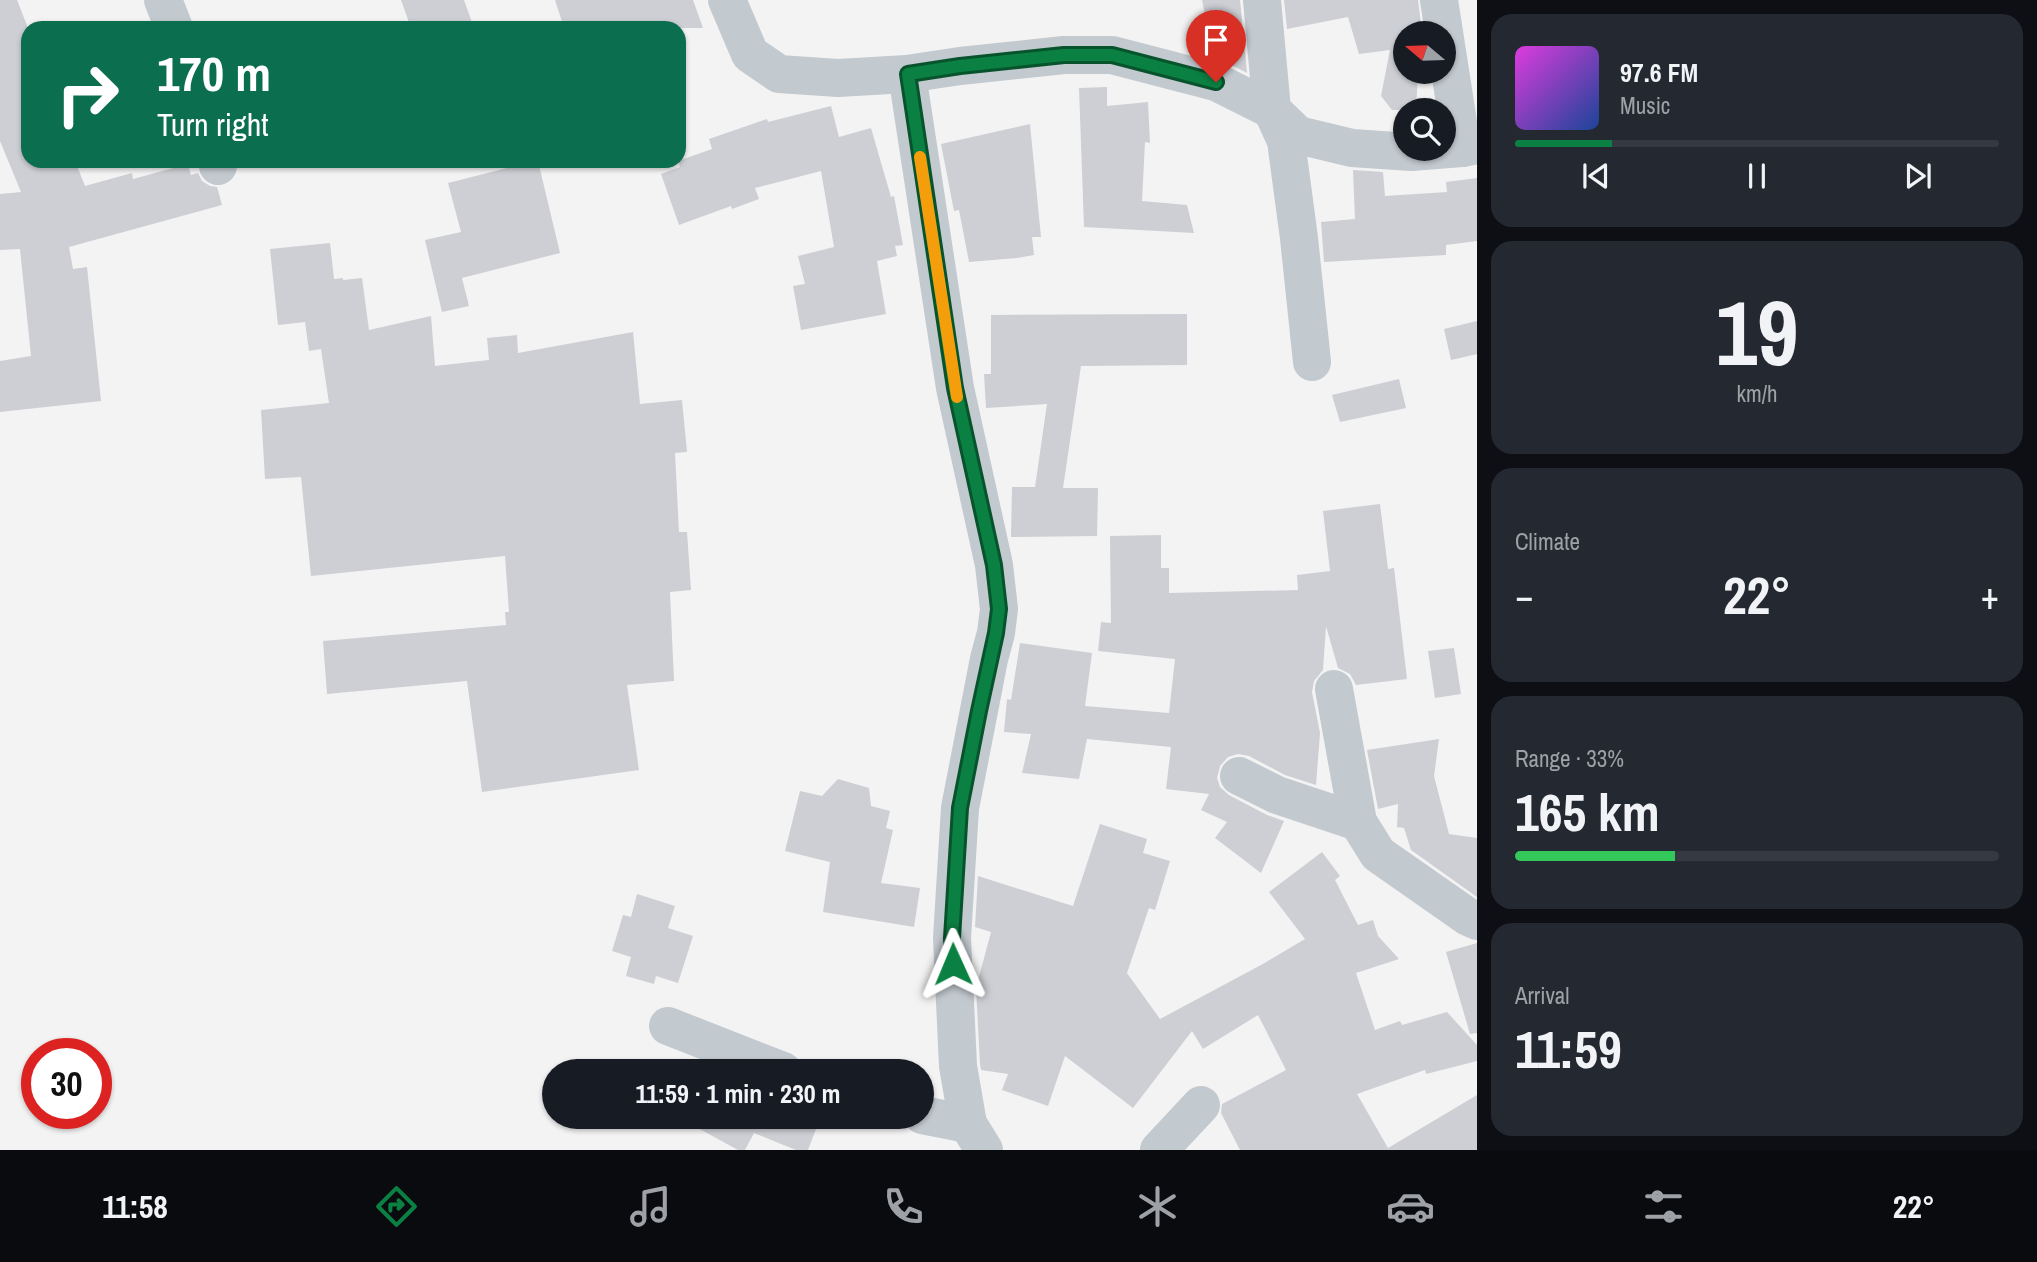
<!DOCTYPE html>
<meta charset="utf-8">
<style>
body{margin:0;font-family:"Archivo Narrow",sans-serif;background:#242831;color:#f1f3f6;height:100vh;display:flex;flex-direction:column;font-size:26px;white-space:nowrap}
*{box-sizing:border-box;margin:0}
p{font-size:23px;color:#9ea1a6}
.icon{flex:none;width:38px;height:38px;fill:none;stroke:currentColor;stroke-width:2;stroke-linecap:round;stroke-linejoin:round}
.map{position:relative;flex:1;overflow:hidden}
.sheet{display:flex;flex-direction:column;gap:14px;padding:14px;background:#0d0f14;width:560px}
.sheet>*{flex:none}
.banner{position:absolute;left:21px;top:21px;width:665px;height:147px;border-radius:21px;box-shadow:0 2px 5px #0004;background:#0b6e4f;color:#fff;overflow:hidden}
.needle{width:46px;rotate:289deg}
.controls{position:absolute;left:1393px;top:21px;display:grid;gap:14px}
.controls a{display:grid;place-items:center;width:63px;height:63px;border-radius:50%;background:#171b24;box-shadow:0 2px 5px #0004;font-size:35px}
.speed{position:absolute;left:21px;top:1038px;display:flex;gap:14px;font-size:35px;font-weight:700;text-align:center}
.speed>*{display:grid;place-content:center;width:91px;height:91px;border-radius:50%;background:#171b24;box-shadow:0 2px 5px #0004;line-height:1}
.speed .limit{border:10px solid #d22;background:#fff;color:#111}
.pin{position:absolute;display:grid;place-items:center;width:60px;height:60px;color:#fff;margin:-72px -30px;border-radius:50% 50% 50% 0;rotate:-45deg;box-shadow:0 0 7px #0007}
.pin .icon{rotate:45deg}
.me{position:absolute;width:77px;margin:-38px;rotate:359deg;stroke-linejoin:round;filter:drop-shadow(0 0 5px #0008)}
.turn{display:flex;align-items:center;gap:24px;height:147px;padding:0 21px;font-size:32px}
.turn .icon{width:91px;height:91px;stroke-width:2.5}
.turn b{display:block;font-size:49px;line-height:60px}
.big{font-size:52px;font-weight:700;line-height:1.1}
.sheet .tile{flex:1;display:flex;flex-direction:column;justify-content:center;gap:10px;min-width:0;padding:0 24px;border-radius:21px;background:#242831}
.sheet .dial{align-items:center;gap:0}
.dial b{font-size:91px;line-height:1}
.song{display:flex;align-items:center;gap:21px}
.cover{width:84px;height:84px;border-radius:10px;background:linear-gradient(135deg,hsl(300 70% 55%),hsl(220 70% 35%))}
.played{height:7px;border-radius:4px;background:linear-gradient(90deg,#0b8043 20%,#363941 20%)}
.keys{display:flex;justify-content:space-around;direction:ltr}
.heat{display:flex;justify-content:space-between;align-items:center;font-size:38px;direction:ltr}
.charge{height:10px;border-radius:5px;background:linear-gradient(90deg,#34c759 33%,#363941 0)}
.trip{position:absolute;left:542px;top:1059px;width:392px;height:70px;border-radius:35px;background:#171b24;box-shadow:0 2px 5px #0004;font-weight:700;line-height:70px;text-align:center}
.tab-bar{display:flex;height:112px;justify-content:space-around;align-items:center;background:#090b0e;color:#9ea1a6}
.tab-bar .icon{width:49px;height:49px}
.tab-bar .selected{color:#0b8043}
.tab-bar b{font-size:32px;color:#f1f3f6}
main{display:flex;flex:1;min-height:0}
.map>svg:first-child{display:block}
.building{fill:#cdcfd4}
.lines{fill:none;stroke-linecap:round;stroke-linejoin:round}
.street{stroke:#c2c9cf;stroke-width:38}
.route-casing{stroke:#07532c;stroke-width:18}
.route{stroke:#0b8043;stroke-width:12}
.slow{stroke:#f59e0b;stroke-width:12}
</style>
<main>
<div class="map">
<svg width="1477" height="1150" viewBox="0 0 1477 1150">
<rect width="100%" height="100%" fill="#f4f3f3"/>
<g class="building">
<path d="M0 0H17L28 28V161H75L85 186 132 173 133 179 188 164 191 175 198 173 202 181 210 186 217 187 222 205 69 247 73 269 87 267 101 401 0 412V361L31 356 20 249 0 250V194L21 192 0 141Z"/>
<path d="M401 0H464L474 28H411Z"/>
<path d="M555 0H693L703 28H564Z"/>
<path d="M1202 0H1240L1247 73 1226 62 1204 56 1208 28Z"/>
<path d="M1284 0H1418L1422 32 1420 33H1405V72H1418L1416 110H1392L1381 96 1390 50 1359 54 1348 17 1287 29Z"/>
<path d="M1107 87V106L1148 102 1150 143 1145 142 1142 201 1187 205 1194 233 1084 227 1079 88Z"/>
<path d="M831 106 839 137 871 128 891 197 894 196 903 245 895 246 897 256 877 261 886 314 801 330 793 286 805 284 798 256 834 247 821 171 755 188 759 199 732 209 731 206 679 225 661 174 680 167 678 161 712 149 709 139 767 119 768 122Z"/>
<path d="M1030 124 1041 237H1032L1034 255 1017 258 969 262 959 210 954 211 941 144Z"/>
<path d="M535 161H538L560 253 462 278 469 306 442 312 425 240 461 232 448 183Z"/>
<path d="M1353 170 1383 172 1385 196 1447 192 1446 182 1477 178V241L1446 245V255L1324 262 1321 222 1355 219Z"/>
<path d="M330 243 334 279 343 278V280L362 278 369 330 431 316 435 366 489 360 487 338 517 335 518 353 633 332 640 404 682 400 687 452 675 453 679 532H687L691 590 670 592 674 681 627 685 639 770 482 792 467 681 327 694 323 641 506 625 505 612H509L505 556 311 576 301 477 265 479 261 410 329 403 321 349 309 351 305 322 278 325 270 249Z"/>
<path d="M1187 314V365L1081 366 1063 488H1098L1097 536 1011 537 1012 487H1035L1047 404 986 408 984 374H991V315Z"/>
<path d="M1477 321V354L1451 360 1444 329Z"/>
<path d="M1399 379 1406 408 1340 422 1332 395Z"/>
<path d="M1380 504 1388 569 1394 568 1407 679 1356 685 1350 674 1338 668 1326 626 1323 670 1314 681 1312 692 1320 733 1316 785 1285 775 1249 756 1238 754 1228 757 1220 766 1217 778 1220 787 1229 795 1267 815 1284 821 1261 873 1215 838 1227 822 1201 810 1209 794 1166 789 1171 747 1087 739 1079 779 1022 773 1031 734 1004 732 1007 699 1011 700 1020 643 1092 653 1085 706 1169 713 1175 659 1098 651 1101 622 1111 623 1110 536 1161 535V568H1169V593L1298 590 1297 575 1330 571 1323 511Z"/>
<path d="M1454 648 1461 694 1435 698 1428 651Z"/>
<path d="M1439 739 1434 776 1449 834 1477 838V897L1411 850 1404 828 1397 827 1398 804 1378 809 1367 750Z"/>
<path d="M838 779 869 788 871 806 890 811 886 828 893 830 881 883 920 888 914 927 823 912 830 862 785 851 800 791 822 796Z"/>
<path d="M1100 824 1147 839 1143 853 1170 861 1155 910 1149 908 1127 973 1160 1019 1261 965 1305 939 1269 892 1322 852 1340 876 1335 880 1358 925 1373 920 1378 936 1399 959 1356 973 1375 1030 1400 1021 1402 1025 1447 1012 1477 1045V1061L1426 1074 1425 1070 1357 1094 1388 1148 1477 1095V1150H1240L1221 1113 1222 1104 1286 1070 1258 1015 1203 1049 1192 1031 1133 1108 1065 1056 1048 1106 1002 1090 1008 1074 981 1070 980 1064 976 988 991 932 975 927 978 876 1073 906Z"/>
<path d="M637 894 675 906 668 928 693 936 678 983 656 976 654 984 626 976 631 957 612 951 623 915 631 917Z"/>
<path d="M1477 943V1033L1470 1034 1446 952Z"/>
<path d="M676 1116H821L808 1150H796L754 1133 745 1150H738Z"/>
</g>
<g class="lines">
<g class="street">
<path d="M163 0 174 28"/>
<path d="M727 0 750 54 779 74 838 78 907 74 960 66 1064 55H1112L1216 82 1272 110 1298 135 1352 148 1411 152 1462 148 1477 145"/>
<path d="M1262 0 1272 110 1286 141 1299 238 1312 362"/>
<path d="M1439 0 1462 148"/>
<path d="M907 74 955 388 994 565 999 609 996 633 989 659 960 808 952 938 958 1066 968 1124 984 1150"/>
<path d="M217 161 218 166"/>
<path d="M1334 689 1358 822 1378 854 1468 917 1477 921"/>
<path d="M1239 776 1277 795 1358 822"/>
<path d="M668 1026 783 1071"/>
<path d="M922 1115 968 1124"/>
<path d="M1159 1150 1201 1105"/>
</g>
</g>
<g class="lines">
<g class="route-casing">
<path id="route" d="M953 964 952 938 960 808 979 711 996 633 999 609 994 565 955 388 908 74 960 66 1064 55H1112L1216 82"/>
</g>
<use href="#route" class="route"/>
<path class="slow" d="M920 157 957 397"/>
</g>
</svg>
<div class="controls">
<a><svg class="needle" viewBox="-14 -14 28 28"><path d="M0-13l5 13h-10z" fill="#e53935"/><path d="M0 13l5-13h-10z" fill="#9ea1a6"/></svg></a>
<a><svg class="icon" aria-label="search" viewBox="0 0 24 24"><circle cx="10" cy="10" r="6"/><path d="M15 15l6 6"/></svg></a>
</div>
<div class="speed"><div class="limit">30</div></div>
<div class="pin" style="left:1216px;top:82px;background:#d93025"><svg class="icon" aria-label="arrive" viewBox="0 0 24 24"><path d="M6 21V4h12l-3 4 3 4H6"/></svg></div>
<svg class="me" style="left:953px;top:964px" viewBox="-20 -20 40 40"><path d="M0-17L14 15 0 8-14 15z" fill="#0b8043" stroke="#fff" stroke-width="4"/></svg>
<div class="trip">11:59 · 1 min · 230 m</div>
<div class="banner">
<div class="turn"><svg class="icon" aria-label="right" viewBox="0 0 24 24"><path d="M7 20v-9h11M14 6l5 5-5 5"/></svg><div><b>170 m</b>Turn right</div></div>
</div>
</div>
<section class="sheet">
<div class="tile">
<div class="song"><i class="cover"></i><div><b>97.6 FM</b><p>Music</p></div></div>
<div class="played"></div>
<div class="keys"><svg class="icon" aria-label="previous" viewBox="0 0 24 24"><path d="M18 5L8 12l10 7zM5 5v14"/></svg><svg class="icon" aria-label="pause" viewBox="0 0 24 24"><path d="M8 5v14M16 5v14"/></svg><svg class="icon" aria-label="next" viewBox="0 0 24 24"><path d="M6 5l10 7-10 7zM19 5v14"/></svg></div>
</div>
<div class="tile dial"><b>19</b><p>km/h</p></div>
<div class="tile"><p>Climate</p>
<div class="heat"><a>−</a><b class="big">22°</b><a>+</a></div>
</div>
<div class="tile"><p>Range · 33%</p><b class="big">165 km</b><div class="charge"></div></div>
<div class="tile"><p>Arrival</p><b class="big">11:59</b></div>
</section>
</main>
<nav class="tab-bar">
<b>11:58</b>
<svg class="icon selected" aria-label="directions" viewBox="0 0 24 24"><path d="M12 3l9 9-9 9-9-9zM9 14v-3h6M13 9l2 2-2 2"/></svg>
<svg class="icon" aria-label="music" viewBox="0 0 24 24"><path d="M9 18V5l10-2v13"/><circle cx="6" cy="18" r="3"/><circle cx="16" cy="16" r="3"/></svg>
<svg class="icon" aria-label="phone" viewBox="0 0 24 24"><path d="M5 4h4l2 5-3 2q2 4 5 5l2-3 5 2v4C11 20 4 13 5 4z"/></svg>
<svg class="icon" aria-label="climate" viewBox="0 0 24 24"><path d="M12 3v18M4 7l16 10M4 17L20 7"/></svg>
<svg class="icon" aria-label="car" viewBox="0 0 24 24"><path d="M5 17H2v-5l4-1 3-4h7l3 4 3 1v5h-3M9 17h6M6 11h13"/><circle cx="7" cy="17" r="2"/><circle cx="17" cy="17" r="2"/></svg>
<svg class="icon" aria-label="filters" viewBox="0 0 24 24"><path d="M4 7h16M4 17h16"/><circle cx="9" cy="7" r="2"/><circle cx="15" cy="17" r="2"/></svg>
<b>22°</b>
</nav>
